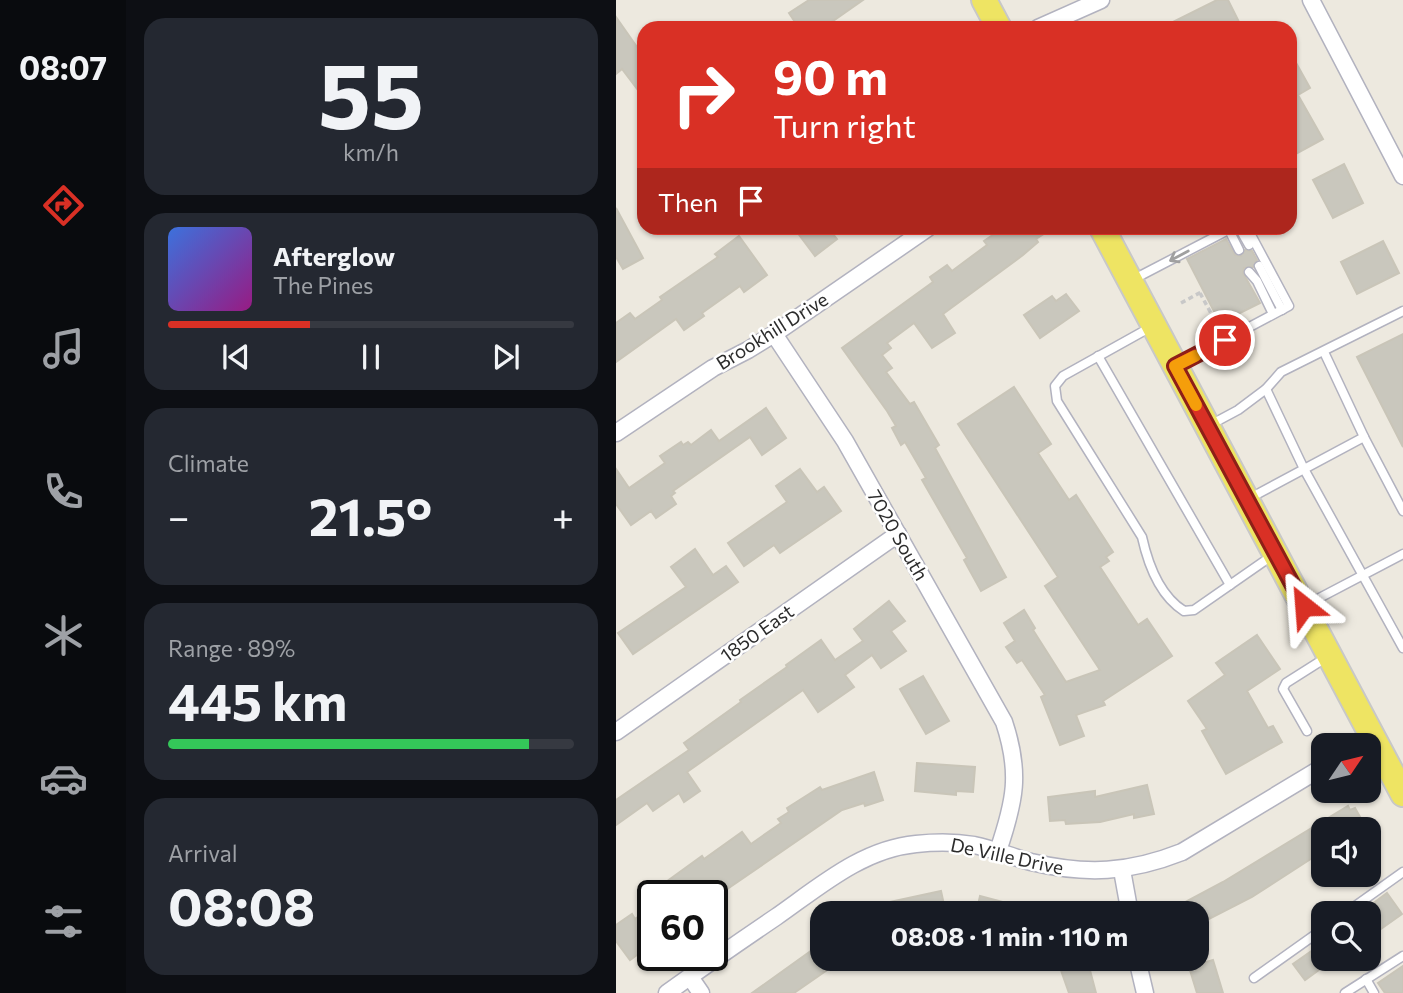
<!DOCTYPE html>
<meta charset="utf-8">
<style>
body{margin:0;font-family:Commissioner,sans-serif;background:#242831;color:#f1f3f6;height:100vh;display:flex;flex-direction:column;font-size:26px;white-space:nowrap}
*{box-sizing:border-box;margin:0}
p{font-size:23px;color:#9ea1a6}
.icon{flex:none;width:38px;height:38px;fill:none;stroke:currentColor;stroke-width:2;stroke-linecap:round;stroke-linejoin:round}
.map{position:relative;flex:1;overflow:hidden}
.side{display:flex;flex-direction:column;gap:18px;padding:18px;background:#0d0f14;width:490px}
.side>*{flex:none}
.top-card{position:absolute;left:21px;top:21px;width:660px;height:214px;border-radius:21px;box-shadow:0 2px 5px #0004;background:#d93025;color:#fff;overflow:hidden}
.needle{width:46px;rotate:55deg}
.buttons{position:absolute;left:695px;top:733px;display:grid;gap:14px}
.buttons a{display:grid;place-items:center;width:70px;height:70px;border-radius:14px;background:#171b24;box-shadow:0 2px 5px #0004;font-size:35px}
.speed{position:absolute;left:21px;top:880px;display:flex;gap:14px;font-size:35px;font-weight:700;text-align:center}
.speed>*{display:grid;place-content:center;width:91px;height:91px;border-radius:50%;background:#171b24;box-shadow:0 2px 5px #0004;line-height:1}
.speed .limit{border:4px solid #111;border-radius:10px;background:#fff;color:#111}
.pin{position:absolute;display:grid;place-items:center;width:60px;height:60px;color:#fff;margin:-30px;border:4px solid #fff;border-radius:50%;box-shadow:0 2px 7px #0007}
.me{position:absolute;width:77px;margin:-38px;rotate:332deg;stroke-linejoin:round;filter:drop-shadow(0 0 5px #0008)}
.turn{display:flex;align-items:center;gap:24px;height:147px;padding:0 21px;font-size:32px}
.turn .icon{width:91px;height:91px;stroke-width:2.5}
.turn b{display:block;font-size:49px;line-height:60px}
.then{display:flex;align-items:center;height:66px;padding:0 21px;background:#0003;gap:14px;font-size:26px}
.big{font-size:52px;font-weight:700;line-height:1.1}
.side .card{flex:1;display:flex;flex-direction:column;justify-content:center;gap:10px;min-width:0;padding:0 24px;border-radius:21px;background:#242831}
.side .dial{align-items:center;gap:0}
.dial b{font-size:91px;line-height:1}
.song{display:flex;align-items:center;gap:21px}
.cover{width:84px;height:84px;border-radius:10px;background:linear-gradient(135deg,hsl(220 70% 55%),hsl(310 70% 35%))}
.played{height:7px;border-radius:4px;background:linear-gradient(90deg,#d93025 35%,#363941 35%)}
.keys{display:flex;justify-content:space-around;direction:ltr}
.heat{display:flex;justify-content:space-between;align-items:center;font-size:38px;direction:ltr}
.charge{height:10px;border-radius:5px;background:linear-gradient(90deg,#34c759 89%,#363941 0)}
.trip{position:absolute;left:194px;top:901px;width:399px;height:70px;border-radius:21px;background:#171b24;box-shadow:0 2px 5px #0004;font-weight:700;line-height:70px;text-align:center}
main{display:flex;flex:1;min-height:0}
.menu{display:flex;flex-direction:column;width:126px;justify-content:space-around;align-items:center;background:#090b0e;color:#9ea1a6}
.menu .icon{width:49px;height:49px}
.menu .selected{color:#d93025}
.menu b{font-size:32px;color:#f1f3f6}
.map>svg:first-child{display:block}
.building{fill:#c9c7bd;stroke:#c9c5b8;stroke-width:2}
.lines{fill:none;stroke-linecap:round;stroke-linejoin:round}
.service-casing{stroke:#b2b2bf;stroke-width:11}
.minor-casing{stroke:#b2b2bf;stroke-width:19}
.primary-casing{stroke:#c8c8c8;stroke-width:28}
.path{stroke:#c8c8c8;stroke-width:3.5;stroke-dasharray:5 3.5;stroke-linecap:butt}
.service{stroke:#fff;stroke-width:8}
.minor{stroke:#fff;stroke-width:16}
.primary{stroke:#eee463;stroke-width:24}
.oneway{stroke:#a0a0a0}
.route-casing{stroke:#8d1f18;stroke-width:18}
.route{stroke:#d93025;stroke-width:12}
.slow{stroke:#f59e0b;stroke-width:12}
.labels{text-anchor:middle;stroke-width:5;stroke-linejoin:round;paint-order:stroke}
.street-label{font-size:19px;fill:#2c2c2c;stroke:#fff}
</style>
<main>
<nav class="menu">
<b>08:07</b>
<svg class="icon selected" aria-label="directions" viewBox="0 0 24 24"><path d="M12 3l9 9-9 9-9-9zM9 14v-3h6M13 9l2 2-2 2"/></svg>
<svg class="icon" aria-label="music" viewBox="0 0 24 24"><path d="M9 18V5l10-2v13"/><circle cx="6" cy="18" r="3"/><circle cx="16" cy="16" r="3"/></svg>
<svg class="icon" aria-label="phone" viewBox="0 0 24 24"><path d="M5 4h4l2 5-3 2q2 4 5 5l2-3 5 2v4C11 20 4 13 5 4z"/></svg>
<svg class="icon" aria-label="climate" viewBox="0 0 24 24"><path d="M12 3v18M4 7l16 10M4 17L20 7"/></svg>
<svg class="icon" aria-label="car" viewBox="0 0 24 24"><path d="M5 17H2v-5l4-1 3-4h7l3 4 3 1v5h-3M9 17h6M6 11h13"/><circle cx="7" cy="17" r="2"/><circle cx="17" cy="17" r="2"/></svg>
<svg class="icon" aria-label="filters" viewBox="0 0 24 24"><path d="M4 7h16M4 17h16"/><circle cx="9" cy="7" r="2"/><circle cx="15" cy="17" r="2"/></svg>
</nav>
<section class="side">
<div class="card dial"><b>55</b><p>km/h</p></div>
<div class="card">
<div class="song"><i class="cover"></i><div><b>Afterglow</b><p>The Pines</p></div></div>
<div class="played"></div>
<div class="keys"><svg class="icon" aria-label="previous" viewBox="0 0 24 24"><path d="M18 5L8 12l10 7zM5 5v14"/></svg><svg class="icon" aria-label="pause" viewBox="0 0 24 24"><path d="M8 5v14M16 5v14"/></svg><svg class="icon" aria-label="next" viewBox="0 0 24 24"><path d="M6 5l10 7-10 7zM19 5v14"/></svg></div>
</div>
<div class="card"><p>Climate</p>
<div class="heat"><a>−</a><b class="big">21.5°</b><a>+</a></div>
</div>
<div class="card"><p>Range · 89%</p><b class="big">445 km</b><div class="charge"></div></div>
<div class="card"><p>Arrival</p><b class="big">08:08</b></div>
</section>
<div class="map">
<svg width="787" height="993" viewBox="0 0 787 993">
<rect width="100%" height="100%" fill="#ede9df"/>
<g class="building">
<path d="M193 0H247L207 28H183L173 13Z"/>
<path d="M601 0H612L626 28H545Z"/>
<path d="M0 17 28 57V98L6 69 0 74Z"/>
<path d="M674 52 694 88 682 95 707 139 674 157Z"/>
<path d="M728 164 747 203 717 218 697 180Z"/>
<path d="M0 208 27 258 7 269 0 257Z"/>
<path d="M178 228H212L221 239 199 256Z"/>
<path d="M387 228H437L420 239 422 242 407 255 327 314 339 333 316 348 298 323 271 343 275 348 266 355 276 368 270 372 294 404 298 402 323 445 319 448 390 577 365 591 348 560 351 558 306 480 310 478 289 442 285 445 276 428 280 426 271 411 226 348 317 282 314 277 331 265 336 271 371 245 368 241Z"/>
<path d="M123 236 151 275 128 292 124 286 86 313 88 316 68 330 60 319 0 362V323L14 313 19 319 46 300 44 297 102 257 99 254Z"/>
<path d="M610 239 619 255 625 256 629 250 636 251 641 260 637 267 628 268 627 273 644 303 604 323 571 259Z"/>
<path d="M767 241 783 273 741 294 725 262Z"/>
<path d="M450 294 463 311 424 338 408 315 436 296 440 301Z"/>
<path d="M787 334V447L741 357Z"/>
<path d="M398 387 435 444 422 453 453 500 460 495 497 552 490 557 493 561 484 567 522 625 531 619 556 656 487 701 489 705 460 715 468 736 444 745 425 697 429 695 406 660 401 663 390 647 399 641 388 623 408 610 419 628 417 630 450 682 484 670 429 586 442 577 342 424Z"/>
<path d="M150 408 170 438 146 455 134 437 57 491 59 493 55 496 60 504 40 518 35 511 15 525 0 504V469L13 488 49 463 44 456 65 442 67 445 72 442 75 445 95 430 103 441Z"/>
<path d="M184 469 201 492 208 487 225 511 164 553 158 545 128 566 112 543 171 502 160 486Z"/>
<path d="M79 549 97 575 110 566 122 582 17 654 2 633 70 587 55 567Z"/>
<path d="M273 601 289 621 275 631 290 651 265 668 256 655 229 675 238 687 202 712 187 690 71 772 84 791 68 802 63 793 37 811 31 803 0 825V800L73 750 68 743 125 702 124 700 171 667 170 665 205 640 219 660 247 641 238 629Z"/>
<path d="M641 635 664 669 631 691 652 728 657 726 666 742 610 774 586 731 591 729 572 701 609 675 600 663Z"/>
<path d="M307 676 333 721 310 734 284 689Z"/>
<path d="M301 763 359 767 357 792 340 791V795L299 791Z"/>
<path d="M258 772 267 800 249 806 248 803 226 810 101 896H60L50 882 86 856 88 859 126 832 135 844 165 823 162 819 173 812 171 808 204 787 206 790Z"/>
<path d="M531 785 538 814 518 818V814L484 822 450 824 449 820 434 821 432 797 479 791V797Z"/>
<path d="M732 806 734 810 739 808 748 824 739 830H707V851L636 897 581 925V914H547L607 882Z"/>
<path d="M325 891 330 914H256L255 906Z"/>
<path d="M771 893 786 914 752 938V914H743Z"/>
<path d="M364 896 409 908V914H360Z"/>
<path d="M37 906V943L14 960 0 941V925L16 914 19 919Z"/>
<path d="M206 943V959H227L178 993H136Z"/>
<path d="M707 943V967L689 980 677 964Z"/>
<path d="M441 959H471L480 993H453Z"/>
<path d="M597 960 607 993H581L573 967Z"/>
<path d="M787 966V993H769L762 983Z"/>
</g>
<g class="lines">
<g class="service-casing">
<g id="service">
<path d="M613 230 623 250"/>
<path d="M625 231 633 245"/>
<path d="M643 266 666 310"/>
<path d="M633 272 641 281 657 314"/>
<path d="M518 279 616 228 635 235 673 306 562 365"/>
<path d="M535 327 447 376 439 386 441 401 526 537C532 564 544 596 568 611L578 610 657 555"/>
<path d="M708 352 748 437"/>
<path d="M482 356 614 585"/>
<path d="M650 389 688 469 787 648"/>
<path d="M594 425 622 410 650 389 665 372 787 311"/>
<path d="M634 498 748 437 787 511"/>
<path d="M690 605 787 554"/>
<path d="M691 731 667 689 670 683 711 657"/>
<path d="M728 914 787 872"/>
<path d="M638 978 707 929"/>
<path d="M750 979 758 993"/>
<path d="M729 993 787 956"/>
</g>
</g>
<g class="minor-casing">
<g id="minor">
<path d="M695 0 787 176"/>
<path d="M422 28 485 0"/>
<path d="M158 334 229 441 388 722C405 773 399 801 382 851"/>
<path d="M0 433 97 368 132 350 158 334 312 228"/>
<path d="M0 732 282 534"/>
<path d="M742 746 757 737"/>
<path d="M506 870 514 914"/>
<path d="M521 959 529 993"/>
<path d="M74 977 85 993"/>
<path d="M51 993C87 967 123 942 160 917 203 887 246 849 300 844 319 842 340 842 358 845 378 849 396 857 415 862 470 875 513 873 566 852L707 767"/>
</g>
</g>
<g class="primary-casing">
<g id="primary">
<path d="M368 0 383 28"/>
<path d="M486 228 787 794"/>
</g>
</g>
<g class="path">
<path d="M584 293 603 328"/>
<path d="M565 303 587 291"/>
<path d="M615 350 627 359"/>
</g>
<use href="#service" class="service"/>
<use href="#minor" class="minor"/>
<use href="#primary" class="primary"/>
</g>
<defs><path id="oneway-shaft" d="M-6 0H5M1.5-3L5.5 0L1.5 3" fill="none" stroke-width="1.6" stroke-linecap="round" stroke-linejoin="round" transform="scale(1.75)"/></defs>
<use class="oneway" href="#oneway-shaft" transform="translate(563 256) rotate(152)"/>
<g class="lines">
<g class="route-casing">
<path id="route" d="M609 340 559 366 688 606"/>
</g>
<use href="#route" class="route"/>
<path class="slow" d="M579 356 559 366 580 405"/>
</g>
<g class="labels">
<g class="street-label">
<text transform="translate(156 331) rotate(-32)" y="7">Brookhill Drive</text>
<text transform="translate(282 535) rotate(60)" y="7">7020 South</text>
<text transform="translate(141 633) rotate(-35)" y="7">1850 East</text>
<text transform="translate(391 856) rotate(12)" y="7">De Ville Drive</text>
</g>
</g>
</svg>
<div class="buttons">
<a><svg class="needle" viewBox="-14 -14 28 28"><path d="M0-13l5 13h-10z" fill="#e53935"/><path d="M0 13l5-13h-10z" fill="#9ea1a6"/></svg></a>
<a><svg class="icon" aria-label="sound" viewBox="0 0 24 24"><path d="M4 9h4l5-4v14l-5-4H4zM17 9q2 3 0 6"/></svg></a>
<a><svg class="icon" aria-label="search" viewBox="0 0 24 24"><circle cx="10" cy="10" r="6"/><path d="M15 15l6 6"/></svg></a>
</div>
<div class="speed"><div class="limit">60</div></div>
<div class="pin" style="left:609px;top:340px;background:#d93025"><svg class="icon" aria-label="arrive" viewBox="0 0 24 24"><path d="M6 21V4h12l-3 4 3 4H6"/></svg></div>
<svg class="me" style="left:688px;top:606px" viewBox="-20 -20 40 40"><path d="M0-17L14 15 0 8-14 15z" fill="#d93025" stroke="#fff" stroke-width="4"/></svg>
<div class="trip">08:08 · 1 min · 110 m</div>
<div class="top-card">
<div class="turn"><svg class="icon" aria-label="right" viewBox="0 0 24 24"><path d="M7 20v-9h11M14 6l5 5-5 5"/></svg><div><b>90 m</b>Turn right</div></div>
<div class="then">Then<svg class="icon" aria-label="arrive" viewBox="0 0 24 24"><path d="M6 21V4h12l-3 4 3 4H6"/></svg></div>
</div>
</div>
</main>
